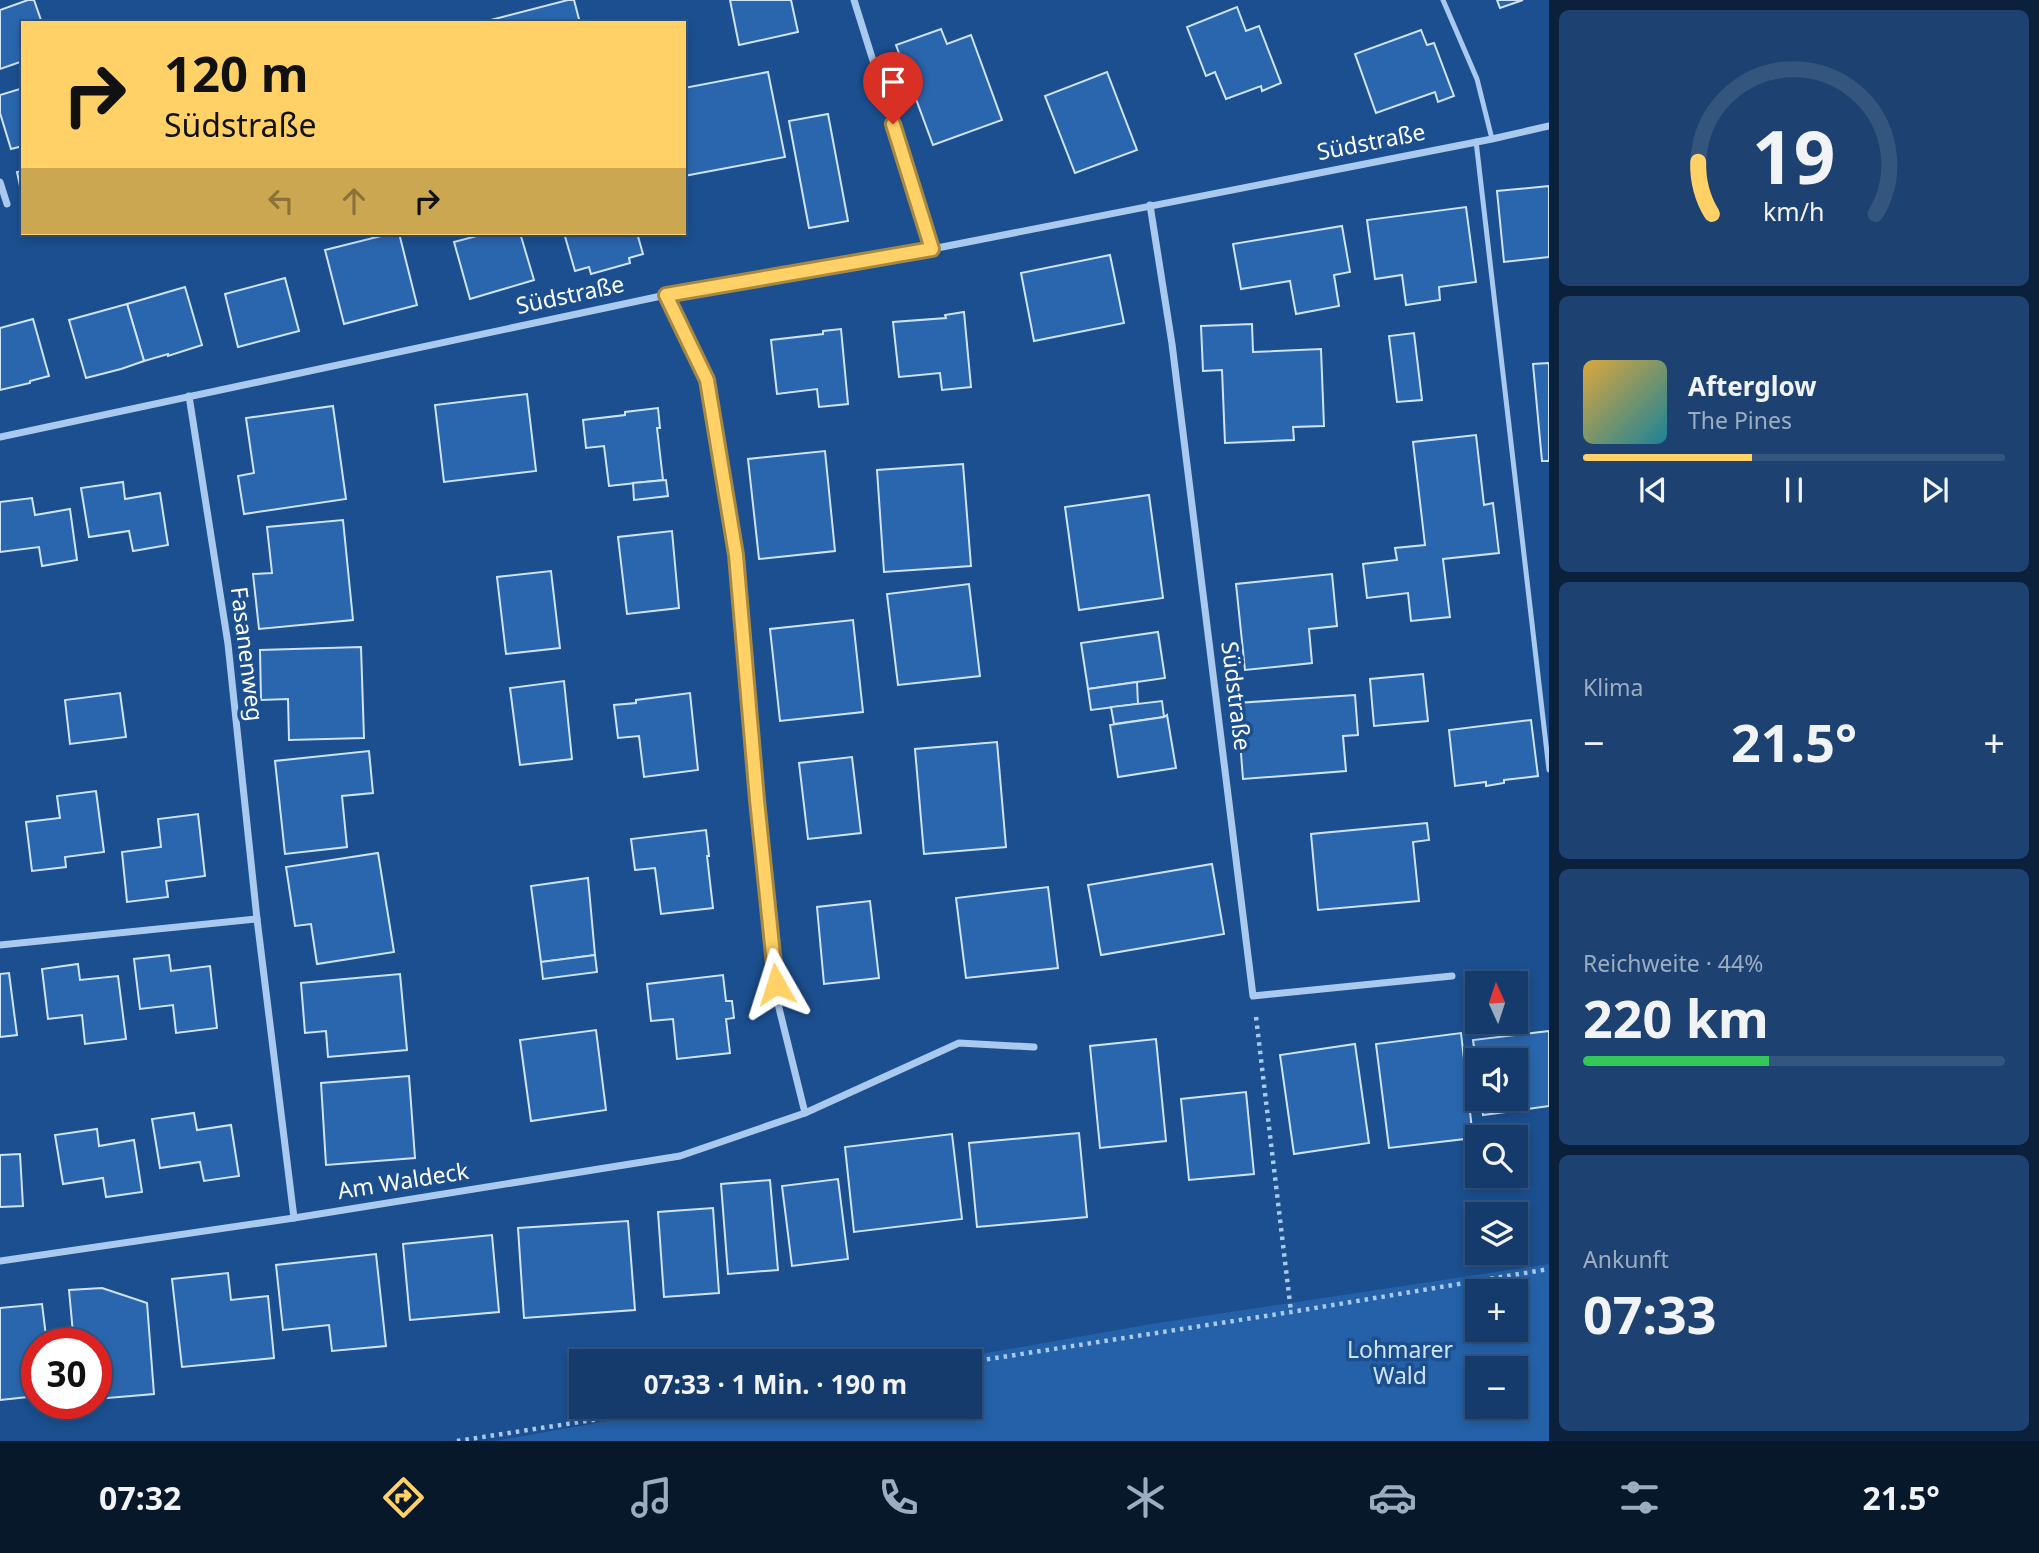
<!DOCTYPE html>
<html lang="de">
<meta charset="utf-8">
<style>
body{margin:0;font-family:"Noto Sans",sans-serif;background:#1d4271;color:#f1f3f6;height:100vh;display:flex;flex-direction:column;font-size:26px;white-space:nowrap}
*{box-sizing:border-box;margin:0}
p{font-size:23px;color:#9dadc1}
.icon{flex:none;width:38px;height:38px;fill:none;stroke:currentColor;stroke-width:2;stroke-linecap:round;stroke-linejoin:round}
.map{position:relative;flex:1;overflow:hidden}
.drawer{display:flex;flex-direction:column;gap:10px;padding:10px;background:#0b203b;width:490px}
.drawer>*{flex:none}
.hud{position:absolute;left:21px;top:21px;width:665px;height:214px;border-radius:0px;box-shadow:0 4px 10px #0003,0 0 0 2px #33557e;background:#ffd166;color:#111;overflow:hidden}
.needle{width:46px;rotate:357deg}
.tools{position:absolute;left:1465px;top:971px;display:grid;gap:14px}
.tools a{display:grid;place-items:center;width:63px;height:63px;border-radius:0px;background:#143b6b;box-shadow:0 4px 10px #0003,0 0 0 2px #33557e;font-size:35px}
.speed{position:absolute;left:21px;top:1328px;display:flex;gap:14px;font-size:35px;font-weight:700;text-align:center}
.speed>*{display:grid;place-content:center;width:91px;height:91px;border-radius:50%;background:#143b6b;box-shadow:0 4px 10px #0003,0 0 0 2px #33557e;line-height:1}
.speed .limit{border:10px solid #d22;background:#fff;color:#111}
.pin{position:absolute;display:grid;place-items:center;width:60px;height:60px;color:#fff;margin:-72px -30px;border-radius:50% 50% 50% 0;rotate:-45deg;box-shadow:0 0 7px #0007}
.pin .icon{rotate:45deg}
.me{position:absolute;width:77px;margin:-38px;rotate:354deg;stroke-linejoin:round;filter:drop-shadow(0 0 5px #0008)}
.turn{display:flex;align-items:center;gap:24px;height:147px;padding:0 28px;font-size:32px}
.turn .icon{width:91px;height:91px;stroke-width:2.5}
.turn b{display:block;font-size:49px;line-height:60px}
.lanes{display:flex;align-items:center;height:66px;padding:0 28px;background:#0003;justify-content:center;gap:35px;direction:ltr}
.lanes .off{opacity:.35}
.big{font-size:52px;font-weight:700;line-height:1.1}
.drawer .card{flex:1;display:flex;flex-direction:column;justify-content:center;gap:10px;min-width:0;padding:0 24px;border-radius:10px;background:#1d4271}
.drawer .dial{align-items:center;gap:0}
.dial svg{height:182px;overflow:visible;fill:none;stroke:#33557e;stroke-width:7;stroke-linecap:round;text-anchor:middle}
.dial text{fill:#f1f3f6;stroke:none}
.song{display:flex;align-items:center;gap:21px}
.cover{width:84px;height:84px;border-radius:10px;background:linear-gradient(135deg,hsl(40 70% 55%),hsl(190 70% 35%))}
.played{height:7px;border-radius:4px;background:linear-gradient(90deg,#ffd166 40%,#33557e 40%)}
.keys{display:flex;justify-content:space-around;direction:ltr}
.heat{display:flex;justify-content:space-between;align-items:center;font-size:38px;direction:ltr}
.charge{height:10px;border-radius:5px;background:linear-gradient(90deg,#34c759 44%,#33557e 0)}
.trip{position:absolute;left:569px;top:1349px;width:413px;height:70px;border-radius:0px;background:#143b6b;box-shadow:0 4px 10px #0003,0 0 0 2px #33557e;font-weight:700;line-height:70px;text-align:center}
.tab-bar{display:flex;height:112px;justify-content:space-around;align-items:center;background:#08182b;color:#9dadc1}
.tab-bar .icon{width:49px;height:49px}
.tab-bar .active{color:#ffd166}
.tab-bar b{font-size:32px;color:#f1f3f6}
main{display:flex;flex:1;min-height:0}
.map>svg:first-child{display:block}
.green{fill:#2461a8;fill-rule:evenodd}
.building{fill:#2a66ad;stroke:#cfe3fa;stroke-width:2}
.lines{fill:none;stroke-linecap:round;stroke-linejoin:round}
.path{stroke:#a9c9ee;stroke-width:4.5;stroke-dasharray:3.5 5;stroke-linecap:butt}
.lane{stroke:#a9c9ee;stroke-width:5}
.street{stroke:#a9c9ee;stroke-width:7}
.route-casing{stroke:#a68842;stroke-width:18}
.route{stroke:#ffd166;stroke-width:12}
.labels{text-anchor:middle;stroke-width:7;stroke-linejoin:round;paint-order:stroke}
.street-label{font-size:23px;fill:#fff;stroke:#1b4f8f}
.park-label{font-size:23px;fill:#cfe3fa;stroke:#1b4f8f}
</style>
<main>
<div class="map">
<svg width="1549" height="1441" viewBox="0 0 1549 1441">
<rect width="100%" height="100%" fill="#1b4f8f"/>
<path class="green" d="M1549 1264V1441H495L686 1407H970V1362L942 1361 1151 1324ZM1477 1292H1516V1330H1477ZM1516 1368V1407H1477V1368Z"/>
<g class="building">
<path d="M28 0H34L42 23H23V61L0 69V10Z"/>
<path d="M568 0H574L580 23H479Z"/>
<path d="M730 0H791L798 32 739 45Z"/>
<path d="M1497 0H1523L1500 8Z"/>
<path d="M1237 7 1246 31 1259 26 1281 83 1262 91 1261 86 1226 99 1215 72 1206 76 1187 27Z"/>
<path d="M941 29 947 44 971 35 1002 120 933 145 896 45Z"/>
<path d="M1421 30 1427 45 1434 43 1454 96 1438 102 1435 92 1376 113 1355 54Z"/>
<path d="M768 72 785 157 684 176V88Z"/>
<path d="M1107 72 1137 150 1075 173 1045 96Z"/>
<path d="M23 88V146L11 149 0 113V95Z"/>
<path d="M828 114 848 221 809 228 789 121Z"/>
<path d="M23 171V200L17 172Z"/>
<path d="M1549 186V257L1504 262 1497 191Z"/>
<path d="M1466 207 1476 282 1439 287 1440 300 1406 305 1402 275 1375 279 1367 220Z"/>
<path d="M1342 226 1350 272 1334 275 1339 306 1296 314 1290 281 1241 289 1233 244Z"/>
<path d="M393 233H399L417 305 344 324 325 250Z"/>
<path d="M488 233H520L534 280 470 299 454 242Z"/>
<path d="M564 233H637L643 254 629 258 630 263 591 274 589 267 575 271Z"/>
<path d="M1110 255 1124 323 1034 341 1021 273Z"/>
<path d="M285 278 299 331 238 347 225 294Z"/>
<path d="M185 287 202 345 168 356V354L144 361 127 304Z"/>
<path d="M127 304 144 361 121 369 86 378 69 320Z"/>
<path d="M964 312 971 387 942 390 940 373 899 377 893 322 946 318 945 315Z"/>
<path d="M33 319 49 376 30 381V383L0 390V328Z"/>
<path d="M1252 324 1253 352 1321 349 1324 426 1293 427 1294 440 1225 443 1222 370 1203 371 1201 326Z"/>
<path d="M841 329 848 404 819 407 817 389 777 394 771 340 823 334V331Z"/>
<path d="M1414 333 1422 400 1397 402 1389 336Z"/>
<path d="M1549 363V461H1542L1533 364Z"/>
<path d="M527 394 536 471 444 482 435 405Z"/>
<path d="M333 406 346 499 244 514 238 476 254 473 246 418Z"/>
<path d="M658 408 660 428H657L663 480 609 486 604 446 586 448 583 420 625 415V412Z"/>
<path d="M1476 435 1484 505 1493 503 1499 553 1443 559 1450 617 1411 621 1408 593 1367 598 1363 564 1397 560 1395 548 1425 545 1413 442Z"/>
<path d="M825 451 835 551 759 559 748 459Z"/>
<path d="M963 464 971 566 884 572 877 470Z"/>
<path d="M666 480 668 496 634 500 633 483Z"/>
<path d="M123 482 125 499 160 493 168 545 133 551 129 531 89 537 81 488Z"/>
<path d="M1149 495 1163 598 1079 610 1065 507Z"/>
<path d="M32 498 35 515 70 509 77 560 42 566 39 547 0 552V502Z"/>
<path d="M343 520 353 620 259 629 253 574 272 573 267 527Z"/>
<path d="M672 531 679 608 627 614 618 537Z"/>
<path d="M551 571 560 648 506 654 497 577Z"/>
<path d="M1332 574 1337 626 1309 629 1312 663 1245 670 1236 584Z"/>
<path d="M969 584 980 676 898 685 887 594Z"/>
<path d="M853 620 863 712 780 721 770 629Z"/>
<path d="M1158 632 1165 678 1088 689 1081 643Z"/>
<path d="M361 647 364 738 289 740 288 699 261 700 260 650Z"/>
<path d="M1423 674 1428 721 1374 726 1370 679Z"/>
<path d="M564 681 572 759 520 765 510 688Z"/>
<path d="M1137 682 1138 704 1091 710 1088 689Z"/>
<path d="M120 693 126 737 70 744 65 700Z"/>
<path d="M690 693 698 770 644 777 639 736 618 738 614 705 636 703V700Z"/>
<path d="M1355 695 1358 735 1343 736 1346 771 1243 779 1237 703Z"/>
<path d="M1162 701 1164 717 1114 724 1111 707Z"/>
<path d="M1167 715 1176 768 1118 777 1110 725 1164 717Z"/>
<path d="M1531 720 1538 776 1504 780V783L1486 786V782L1455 786 1449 730Z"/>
<path d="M997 742 1006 847 924 854 915 749Z"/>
<path d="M369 751 373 793 342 796 347 847 285 854 275 761Z"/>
<path d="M852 757 861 833 808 839 799 763Z"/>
<path d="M96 791 104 852 65 857 66 867 32 871 26 822 60 818 57 796Z"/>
<path d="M198 814 205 876 166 881 168 897 127 902 122 852 161 847 158 819Z"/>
<path d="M1427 823 1429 840 1413 842 1419 901 1318 910 1311 834Z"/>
<path d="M706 830 709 856H707L713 908 661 914 655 868 635 870 631 839Z"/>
<path d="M378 853 394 952 317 964 311 924 295 926 286 867Z"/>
<path d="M1212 864 1224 934 1101 955 1088 885Z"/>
<path d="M588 878 595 955 541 962 531 886Z"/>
<path d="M1048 887 1058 968 966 978 956 898Z"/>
<path d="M870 901 879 978 824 984 817 907Z"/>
<path d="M169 955 171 971 210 966 217 1028 176 1033 173 1005 140 1009 134 959Z"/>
<path d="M595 955 597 972 543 979 541 962Z"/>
<path d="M78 964 80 980 118 976 126 1039 85 1044 82 1015 48 1019 42 969Z"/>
<path d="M9 973 17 1035 0 1037V974Z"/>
<path d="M400 974 407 1050 328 1057 326 1031 305 1033 301 983Z"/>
<path d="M723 975 726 1001H732L734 1018 726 1019 730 1053 677 1059 673 1019 651 1021 647 984Z"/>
<path d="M596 1030 606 1110 531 1121 520 1040Z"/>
<path d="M1549 1031V1106L1483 1115 1481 1099H1516V1060H1477V1070L1473 1040Z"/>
<path d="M1461 1033 1473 1138 1389 1148 1376 1044Z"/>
<path d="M1156 1039 1166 1141 1100 1148 1090 1046Z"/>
<path d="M1355 1044 1369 1143 1294 1154 1280 1055Z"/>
<path d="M409 1076 415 1158 326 1165 321 1083Z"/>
<path d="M1246 1092 1254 1174 1189 1180 1181 1099Z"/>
<path d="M194 1113 197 1130 231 1125 239 1176 204 1181 200 1162 160 1168 152 1119Z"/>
<path d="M97 1129 99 1146 134 1140 142 1192 106 1197 103 1178 63 1184 55 1135Z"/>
<path d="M1079 1133 1087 1217 977 1227 969 1143Z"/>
<path d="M952 1134 962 1219 854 1232 845 1147Z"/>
<path d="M20 1154 23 1206 0 1207V1155Z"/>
<path d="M838 1179 848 1259 792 1266 782 1186Z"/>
<path d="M770 1180 778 1270 728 1274 721 1184Z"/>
<path d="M713 1208 719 1293 664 1297 658 1212Z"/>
<path d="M628 1221 635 1310 524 1318 518 1228Z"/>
<path d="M492 1235 499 1312 410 1320 403 1244Z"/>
<path d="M376 1254 386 1346 332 1351 329 1325 283 1330 276 1265Z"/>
<path d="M228 1273 231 1300 268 1296 274 1358 182 1367 172 1279Z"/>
<path d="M102 1288 147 1303 154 1394 96 1399V1344H74L69 1290Z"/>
<path d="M42 1304 47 1344H37V1396L0 1400V1308Z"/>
</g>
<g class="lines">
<g class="path">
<path d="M1256 1017 1291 1312"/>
<path d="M970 1362 1291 1312 1549 1269"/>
<path d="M457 1441 677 1407"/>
</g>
<g class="lane">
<path d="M1443 0 1477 79 1492 139"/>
<path d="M1476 141 1549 770"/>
</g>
<g class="street">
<path d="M854 0 932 249"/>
<path d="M0 182 7 204"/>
<path d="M1150 205 1172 344 1253 996 1452 976"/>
<path d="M189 396 228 644 257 919 294 1218"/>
<path d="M0 437 666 295 932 249 1492 139 1549 126"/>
<path d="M0 945 257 919"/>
<path d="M805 1113 959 1043 1034 1047"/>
<path d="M0 1261 294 1218 680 1156 805 1113 778 1004 757 800 736 555 707 380 666 295"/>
</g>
</g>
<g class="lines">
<g class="route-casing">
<path id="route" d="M776 984 757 800 736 555 707 380 666 295 932 249 893 124"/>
</g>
<use href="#route" class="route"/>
</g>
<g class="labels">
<g class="street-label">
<text transform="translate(1371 142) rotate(-11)" y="8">Südstraße</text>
<text transform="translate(570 295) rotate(-12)" y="8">Südstraße</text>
<text transform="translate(247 654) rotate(83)" y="8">Fasanenweg</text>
<text transform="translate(1236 696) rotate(83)" y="8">Südstraße</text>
<text transform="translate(403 1181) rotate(-9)" y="8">Am Waldeck</text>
</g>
<g class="park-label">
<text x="1400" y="1358">Lohmarer<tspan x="1400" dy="26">Wald</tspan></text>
</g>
</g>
</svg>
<div class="tools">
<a><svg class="needle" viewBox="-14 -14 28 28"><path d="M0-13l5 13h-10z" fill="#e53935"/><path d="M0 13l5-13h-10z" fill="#9dadc1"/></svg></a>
<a><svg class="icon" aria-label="sound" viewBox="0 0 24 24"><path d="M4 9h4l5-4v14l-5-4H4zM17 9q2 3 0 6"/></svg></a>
<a><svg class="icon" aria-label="search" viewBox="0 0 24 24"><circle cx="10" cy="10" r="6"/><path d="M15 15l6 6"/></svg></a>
<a><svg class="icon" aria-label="layers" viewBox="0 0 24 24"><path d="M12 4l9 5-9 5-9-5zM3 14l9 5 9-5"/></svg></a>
<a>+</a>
<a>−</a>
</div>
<div class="speed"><div class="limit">30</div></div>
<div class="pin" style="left:893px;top:124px;background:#d93025"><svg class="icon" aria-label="arrive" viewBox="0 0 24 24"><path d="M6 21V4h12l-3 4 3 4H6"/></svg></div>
<svg class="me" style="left:776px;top:984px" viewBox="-20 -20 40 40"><path d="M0-17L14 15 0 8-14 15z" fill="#ffd166" stroke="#fff" stroke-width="4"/></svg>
<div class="trip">07:33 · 1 Min. · 190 m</div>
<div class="hud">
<div class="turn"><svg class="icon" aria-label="right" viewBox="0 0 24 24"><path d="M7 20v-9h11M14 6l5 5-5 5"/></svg><div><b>120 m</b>Südstraße</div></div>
<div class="lanes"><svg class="icon off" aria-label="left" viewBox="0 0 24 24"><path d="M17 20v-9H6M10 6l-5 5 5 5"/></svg><svg class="icon off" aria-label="ahead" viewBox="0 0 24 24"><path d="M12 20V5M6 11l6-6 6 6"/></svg><svg class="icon" aria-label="right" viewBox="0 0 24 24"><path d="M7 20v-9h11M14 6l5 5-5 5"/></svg></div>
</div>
</div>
<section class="drawer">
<div class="card dial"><svg viewBox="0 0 100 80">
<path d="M14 69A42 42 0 1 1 86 69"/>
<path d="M14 69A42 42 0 0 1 8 46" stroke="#ffd166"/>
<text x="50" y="56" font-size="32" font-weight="700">19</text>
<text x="50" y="72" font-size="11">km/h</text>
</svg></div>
<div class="card">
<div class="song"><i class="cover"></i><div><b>Afterglow</b><p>The Pines</p></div></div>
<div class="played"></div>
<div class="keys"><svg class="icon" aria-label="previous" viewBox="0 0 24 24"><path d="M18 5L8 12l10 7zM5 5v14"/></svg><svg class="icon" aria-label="pause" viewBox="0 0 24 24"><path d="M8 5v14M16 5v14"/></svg><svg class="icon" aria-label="next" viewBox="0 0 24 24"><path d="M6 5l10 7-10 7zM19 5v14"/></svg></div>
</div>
<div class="card"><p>Klima</p>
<div class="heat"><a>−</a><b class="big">21.5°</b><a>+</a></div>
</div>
<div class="card"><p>Reichweite · 44%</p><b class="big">220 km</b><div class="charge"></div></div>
<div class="card"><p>Ankunft</p><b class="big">07:33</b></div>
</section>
</main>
<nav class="tab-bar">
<b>07:32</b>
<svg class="icon active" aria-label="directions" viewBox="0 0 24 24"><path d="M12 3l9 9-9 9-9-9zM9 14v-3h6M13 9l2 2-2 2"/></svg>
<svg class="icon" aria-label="music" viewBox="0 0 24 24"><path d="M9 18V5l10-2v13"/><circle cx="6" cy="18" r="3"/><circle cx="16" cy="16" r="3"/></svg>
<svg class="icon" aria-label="phone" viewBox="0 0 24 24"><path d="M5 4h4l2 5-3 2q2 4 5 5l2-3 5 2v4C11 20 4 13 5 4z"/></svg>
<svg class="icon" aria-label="climate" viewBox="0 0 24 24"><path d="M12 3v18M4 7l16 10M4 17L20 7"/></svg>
<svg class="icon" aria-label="car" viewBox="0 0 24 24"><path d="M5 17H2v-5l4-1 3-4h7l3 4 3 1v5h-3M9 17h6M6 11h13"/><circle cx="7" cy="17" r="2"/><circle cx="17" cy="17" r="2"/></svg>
<svg class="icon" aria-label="filters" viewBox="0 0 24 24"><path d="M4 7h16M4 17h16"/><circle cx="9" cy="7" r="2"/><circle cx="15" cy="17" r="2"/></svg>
<b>21.5°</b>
</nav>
